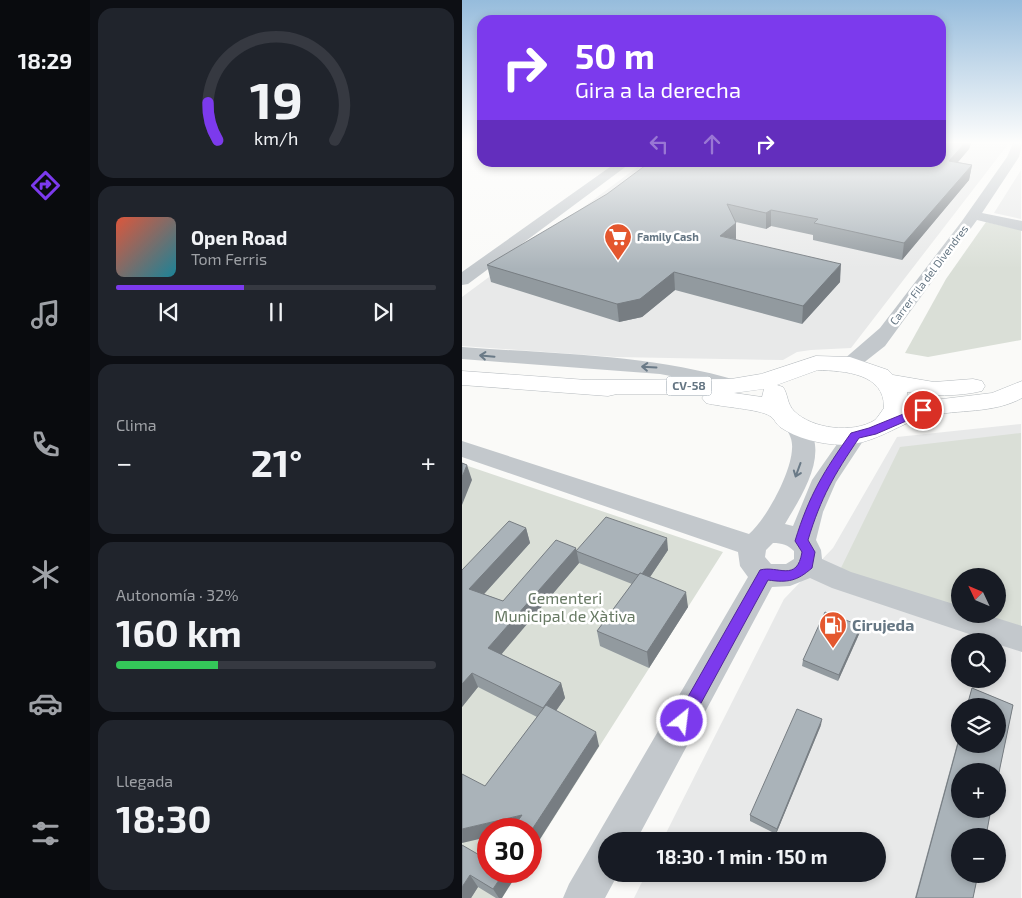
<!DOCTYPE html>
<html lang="es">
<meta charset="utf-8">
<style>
body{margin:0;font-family:"Exo 2",sans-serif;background:#20242c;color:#f1f3f6;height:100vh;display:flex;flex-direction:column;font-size:19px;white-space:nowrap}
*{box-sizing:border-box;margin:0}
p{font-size:16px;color:#9ea1a6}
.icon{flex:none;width:28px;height:28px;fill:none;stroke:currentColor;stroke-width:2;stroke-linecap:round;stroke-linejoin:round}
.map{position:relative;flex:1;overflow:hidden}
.details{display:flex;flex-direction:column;gap:8px;padding:8px;background:#0d0f14;width:372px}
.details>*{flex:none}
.guide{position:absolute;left:15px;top:15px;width:469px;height:152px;border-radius:15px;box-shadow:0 2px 8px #0003;background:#7c3aed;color:#fff;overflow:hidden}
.needle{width:32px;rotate:314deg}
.buttons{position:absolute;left:489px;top:568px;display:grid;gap:10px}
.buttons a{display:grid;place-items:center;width:55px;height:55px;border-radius:50%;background:#171b24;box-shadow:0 2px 8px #0003;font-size:25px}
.speed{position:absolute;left:15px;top:818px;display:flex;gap:10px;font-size:25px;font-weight:700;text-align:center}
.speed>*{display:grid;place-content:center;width:65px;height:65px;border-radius:50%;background:#171b24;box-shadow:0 2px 8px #0003;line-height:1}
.speed .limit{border:8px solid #d22;background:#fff;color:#111}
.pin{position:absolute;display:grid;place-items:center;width:42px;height:42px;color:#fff;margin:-21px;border:2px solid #fff;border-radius:50%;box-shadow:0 1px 5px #0007}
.me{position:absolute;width:55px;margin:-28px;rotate:29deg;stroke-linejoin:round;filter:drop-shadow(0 0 4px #0008)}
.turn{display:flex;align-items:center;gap:18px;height:105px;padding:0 15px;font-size:22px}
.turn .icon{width:65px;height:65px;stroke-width:2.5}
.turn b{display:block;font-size:35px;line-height:42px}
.lanes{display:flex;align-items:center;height:48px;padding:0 15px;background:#0003;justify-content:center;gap:25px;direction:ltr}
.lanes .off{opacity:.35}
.big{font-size:38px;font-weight:700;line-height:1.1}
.details .tile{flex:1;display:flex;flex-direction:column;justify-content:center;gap:8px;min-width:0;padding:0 18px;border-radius:15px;background:#20242c}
.details .dial{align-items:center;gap:0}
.dial svg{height:130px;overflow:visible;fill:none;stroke:#363941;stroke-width:7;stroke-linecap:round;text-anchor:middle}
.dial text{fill:#f1f3f6;stroke:none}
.song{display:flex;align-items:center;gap:15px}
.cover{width:60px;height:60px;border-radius:8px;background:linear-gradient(135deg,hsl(10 70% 55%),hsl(190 70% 35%))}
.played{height:5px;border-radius:2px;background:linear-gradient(90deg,#7c3aed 40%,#363941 40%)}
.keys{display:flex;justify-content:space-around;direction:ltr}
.heat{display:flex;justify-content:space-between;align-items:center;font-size:28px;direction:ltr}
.charge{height:8px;border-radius:4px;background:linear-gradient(90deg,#34c759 32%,#363941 0)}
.trip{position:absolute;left:136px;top:832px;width:288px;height:50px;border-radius:25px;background:#171b24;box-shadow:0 2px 8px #0003;font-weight:700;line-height:50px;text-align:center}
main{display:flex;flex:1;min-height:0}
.tab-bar{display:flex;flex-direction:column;width:90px;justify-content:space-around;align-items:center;background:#090b0e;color:#9ea1a6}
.tab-bar .icon{width:35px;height:35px}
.tab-bar .on{color:#7c3aed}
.tab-bar b{font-size:22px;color:#f1f3f6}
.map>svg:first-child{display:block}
.built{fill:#e8e9e9;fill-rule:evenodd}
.green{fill:#dadfd7}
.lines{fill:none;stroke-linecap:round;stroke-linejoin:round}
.primary-casing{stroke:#b5babe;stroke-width:1}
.minor{fill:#c3c8cc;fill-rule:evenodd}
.primary{fill:#fff;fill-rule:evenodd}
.wall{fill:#929a9f}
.shaded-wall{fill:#777d82}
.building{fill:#aab3b9;stroke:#777d82}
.oneway{stroke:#6a7a87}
.route{fill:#7c3aed;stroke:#51269a}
.labels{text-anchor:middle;stroke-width:5;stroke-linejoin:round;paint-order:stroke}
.far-poi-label{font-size:11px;font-weight:bold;fill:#657683;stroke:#fff;text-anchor:start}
.far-street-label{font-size:11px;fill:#657683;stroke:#fff}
.shield{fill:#fff;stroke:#939fa8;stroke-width:1}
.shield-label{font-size:12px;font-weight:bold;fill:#657683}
.near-park-label{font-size:16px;fill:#687a64;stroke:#fff}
.near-poi-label{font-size:16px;font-weight:bold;fill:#657683;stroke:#fff;text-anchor:start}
</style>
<main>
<nav class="tab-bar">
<b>18:29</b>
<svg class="icon on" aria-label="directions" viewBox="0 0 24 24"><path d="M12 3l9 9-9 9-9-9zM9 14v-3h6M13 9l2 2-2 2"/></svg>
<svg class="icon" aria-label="music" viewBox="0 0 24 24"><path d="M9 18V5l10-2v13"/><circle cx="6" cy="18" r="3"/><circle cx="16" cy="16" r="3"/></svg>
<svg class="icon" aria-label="phone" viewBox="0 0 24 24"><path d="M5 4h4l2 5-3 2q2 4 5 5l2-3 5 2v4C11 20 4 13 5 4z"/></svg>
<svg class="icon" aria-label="climate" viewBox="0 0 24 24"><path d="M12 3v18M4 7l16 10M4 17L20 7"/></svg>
<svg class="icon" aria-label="car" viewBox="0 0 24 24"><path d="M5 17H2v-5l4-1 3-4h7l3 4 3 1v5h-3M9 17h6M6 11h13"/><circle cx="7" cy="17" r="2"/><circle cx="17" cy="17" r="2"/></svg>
<svg class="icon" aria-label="filters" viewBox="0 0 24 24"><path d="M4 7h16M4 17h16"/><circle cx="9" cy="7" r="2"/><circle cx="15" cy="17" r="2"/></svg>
</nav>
<section class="details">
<div class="tile dial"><svg viewBox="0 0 100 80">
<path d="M14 69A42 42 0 1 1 86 69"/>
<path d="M14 69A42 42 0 0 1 8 46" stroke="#7c3aed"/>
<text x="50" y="56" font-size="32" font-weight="700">19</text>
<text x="50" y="72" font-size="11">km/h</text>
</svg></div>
<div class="tile">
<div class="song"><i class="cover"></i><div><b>Open Road</b><p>Tom Ferris</p></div></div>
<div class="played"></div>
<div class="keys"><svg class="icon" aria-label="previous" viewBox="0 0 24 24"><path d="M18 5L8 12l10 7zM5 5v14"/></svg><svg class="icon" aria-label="pause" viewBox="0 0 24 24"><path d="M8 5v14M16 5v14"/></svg><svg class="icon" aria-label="next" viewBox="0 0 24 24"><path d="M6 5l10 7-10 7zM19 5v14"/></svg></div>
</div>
<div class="tile"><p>Clima</p>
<div class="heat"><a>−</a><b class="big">21°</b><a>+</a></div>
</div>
<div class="tile"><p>Autonomía · 32%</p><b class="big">160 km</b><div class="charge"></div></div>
<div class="tile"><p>Llegada</p><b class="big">18:30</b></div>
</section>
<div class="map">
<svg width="560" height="898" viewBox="0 0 560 898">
<rect width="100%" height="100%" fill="#fafaf8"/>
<g class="built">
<path d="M479 143H547L389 348 349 350 335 352 321 360 153 357 0 346V297L181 163 479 162Z"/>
<path d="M559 170V219L532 213Z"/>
<path d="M559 424V898H172L184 874H415V841H200L322 599 371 548 435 437ZM498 576H535V614H498ZM498 641H535V679H498ZM498 706H535V744H498ZM498 771H535V809H498ZM498 836H535V874H498Z"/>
</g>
<g class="green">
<path d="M524 222 559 230V340L466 357 443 353 484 279Z"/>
<path d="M559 433V628L514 614H535V576H498L497 608 378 570 438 447Z"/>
<path d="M0 464 261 552 69 854V829H26V871H57L40 898H0Z"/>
</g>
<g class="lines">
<g class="primary-casing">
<path id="primary" d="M354 356 388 357 426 370 431 375 472 382 511 379 520 381 523 386 520 391C495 397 470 396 445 392L448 405 472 400 530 393 560 381V398C531 414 497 409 466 416 440 422 419 440 391 444 368 447 337 440 318 427 314 424 312 418 308 416 298 409 258 407 244 403L240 398 243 394H155L146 396 0 385V371L125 380 269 379 299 374ZM356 370C382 371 423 373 422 408 419 412 416 417 413 420 391 434 350 429 332 411 325 404 326 394 321 387L315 385ZM302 389 300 397 272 393Z"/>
</g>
<g class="minor">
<path d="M551 143H560L557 157 520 213 560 221V231L515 220 423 346 395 368 388 370 381 368 378 364 381 360 418 328 500 221 545 157Z"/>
<path d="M155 162H170L6 284 0 285V272Z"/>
<path d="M0 347C93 354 187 354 277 381L280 386 277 391 269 392 230 380 198 374 0 359Z"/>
<path d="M332 417C340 419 342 421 347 428 366 457 338 498 323 524L331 526 350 480 385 430 393 428 401 430 405 435 374 482 361 512 354 540 359 550 360 559 389 572 498 606V614H522L560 626V652L535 644V641H528L370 588 348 578 328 586 310 587 174 841H145V874H156L143 898H101L107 884 286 577 278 566 276 552 0 457V441L287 534C305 518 329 473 330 449 331 438 326 432 321 424L324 419ZM311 543C320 543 326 545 332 551V559L324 564H309L303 557 304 550Z"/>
</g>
<use href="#primary" class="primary"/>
</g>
<g class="wall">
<path d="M479 143H509L507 149 496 162 510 165 507 180 440 260 351 240V235L309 226 304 229 274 222V240L378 282 340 324 213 290 180 317 157 322 29 282 25 265Z"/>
<path d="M64 528 68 543 22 594 41 601 114 548V551L206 550 188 577 226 607 187 668 138 646 135 631 170 584 117 563 39 654 99 683 103 698 94 711 137 746 69 853V829L23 786 75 717 16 687 0 707V570Z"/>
<path d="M399 626 398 632 376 681 340 666 341 660Z"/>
<path d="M510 688 551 705 535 782V771H498V809H529L524 836H498V874H516L511 898H453L498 733V744H535V706H505Z"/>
<path d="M359 725 314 834 288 821V815Z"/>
<path d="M0 845 40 898H34L16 887 9 898Z"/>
</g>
<g class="shaded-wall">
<path d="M503 143H509L507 149 484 176 487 161Z"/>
<path d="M510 165 507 180 440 260 442 243Z"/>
<path d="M309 210V226L304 229V213Z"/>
<path d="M274 223V239L258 236Z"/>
<path d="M379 264 378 282 340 324 341 306Z"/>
<path d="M212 272 213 290 180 317 157 322 155 304Z"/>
<path d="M5 465 10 480 0 505V477Z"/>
<path d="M64 528 68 543 13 604 7 589Z"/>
<path d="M205 538 206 550 180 589 178 576Z"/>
<path d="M114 548 117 563 32 663 26 648Z"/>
<path d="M224 592 226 607 187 668 185 652Z"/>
<path d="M399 626 398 632 376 681 377 675Z"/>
<path d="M10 673 16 687 0 707V684Z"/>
<path d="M99 683 103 698 86 722 81 708Z"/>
<path d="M360 719 359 725 314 834 315 829Z"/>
<path d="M134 732 137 746 69 853V831Z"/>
<path d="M60 815 61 829H26V837L0 843V829Z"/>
<path d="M43 871H57L40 898H37L31 889Z"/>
<path d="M8 875 16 887 9 898H0V887Z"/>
</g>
<g class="building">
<path d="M479 143H503L487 161 510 165 442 243 352 223 356 219 309 210 304 213 265 204 274 223 258 236 379 264 341 306 212 272 178 299 155 304 25 265 145 194 188 162H479Z"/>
<path d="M0 463 5 465 0 477Z"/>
<path d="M144 517 205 538 180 574 178 573 176 575 114 551Z"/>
<path d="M47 521 64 528 7 589 41 601 94 540 114 548 26 648 99 683 81 708 10 673 0 684V570Z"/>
<path d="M178 573 224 592 185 652 135 631Z"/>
<path d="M363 612 399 626 377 675 341 660Z"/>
<path d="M510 688 551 705 535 782V771H498V809H529L524 836H498V874H516L511 898H454L498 736V744H535V706H505Z"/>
<path d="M84 705 134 732 69 831V829H50L60 815 0 829V774L23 786Z"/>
<path d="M335 709 360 719 315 829 288 815Z"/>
<path d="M0 845 26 860V871H43L31 889 8 875 0 887Z"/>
</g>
<defs><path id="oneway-shaft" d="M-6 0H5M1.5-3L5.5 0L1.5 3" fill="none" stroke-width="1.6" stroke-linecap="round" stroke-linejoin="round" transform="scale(1.25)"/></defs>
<g class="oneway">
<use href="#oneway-shaft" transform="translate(25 356) rotate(-175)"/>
<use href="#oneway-shaft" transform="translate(187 367) rotate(-177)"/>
<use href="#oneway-shaft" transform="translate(336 470) rotate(110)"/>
</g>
<linearGradient id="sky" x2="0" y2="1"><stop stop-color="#96bcdc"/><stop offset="0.53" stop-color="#fdfdfc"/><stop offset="1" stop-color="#fdfdfc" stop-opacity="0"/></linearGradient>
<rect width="560" height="269" fill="url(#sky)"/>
<path class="route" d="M461 406 465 407V412L414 434 397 438C372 475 359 497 346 540L353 552 350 568C335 581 326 583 306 580L226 727 220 729 215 727 212 721 215 716 298 570C316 565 335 583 340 552L333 541C347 495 362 471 389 433L407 428Z"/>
<defs>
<g id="supermarket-pin" transform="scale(1.4375)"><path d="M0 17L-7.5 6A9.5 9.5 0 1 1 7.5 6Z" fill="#e4572e" stroke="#fff"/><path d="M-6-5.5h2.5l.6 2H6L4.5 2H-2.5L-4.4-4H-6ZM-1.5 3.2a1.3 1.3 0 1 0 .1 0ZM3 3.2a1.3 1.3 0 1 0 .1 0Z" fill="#fff"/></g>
<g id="fuel-pin" transform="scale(1.4375)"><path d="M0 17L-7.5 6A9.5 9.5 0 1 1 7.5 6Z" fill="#e4572e" stroke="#fff"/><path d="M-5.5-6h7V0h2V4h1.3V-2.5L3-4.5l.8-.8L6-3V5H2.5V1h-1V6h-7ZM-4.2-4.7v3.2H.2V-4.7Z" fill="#fff"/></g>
</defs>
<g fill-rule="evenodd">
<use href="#supermarket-pin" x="156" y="237"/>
<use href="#fuel-pin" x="371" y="625"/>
</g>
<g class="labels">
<g class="far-poi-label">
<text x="175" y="241">Family Cash</text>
</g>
<g class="far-street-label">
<text transform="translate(467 275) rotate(-53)" y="4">Carrer Fila del Divendres</text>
</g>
<rect class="shield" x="204.5" y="376.5" width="45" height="19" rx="4"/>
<g class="shield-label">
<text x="227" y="390">CV-58</text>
</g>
<g class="near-park-label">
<text x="103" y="604">Cementeri<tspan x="103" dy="18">Municipal de Xàtiva</tspan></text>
</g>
<g class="near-poi-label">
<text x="390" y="631">Cirujeda</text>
</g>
</g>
</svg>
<div class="buttons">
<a><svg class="needle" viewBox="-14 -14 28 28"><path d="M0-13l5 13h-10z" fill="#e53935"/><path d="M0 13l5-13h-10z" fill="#9ea1a6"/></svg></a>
<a><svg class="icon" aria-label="search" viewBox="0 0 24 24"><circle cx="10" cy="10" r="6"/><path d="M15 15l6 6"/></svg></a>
<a><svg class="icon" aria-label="layers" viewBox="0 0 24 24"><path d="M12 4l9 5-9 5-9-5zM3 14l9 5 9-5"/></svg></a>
<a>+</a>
<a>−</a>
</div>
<div class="speed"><div class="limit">30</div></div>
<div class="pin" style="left:461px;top:410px;background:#d93025"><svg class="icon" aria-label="arrive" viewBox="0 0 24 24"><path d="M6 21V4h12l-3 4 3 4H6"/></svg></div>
<svg class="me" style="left:220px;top:721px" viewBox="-20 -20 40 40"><circle r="17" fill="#7c3aed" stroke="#fff" stroke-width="3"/><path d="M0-11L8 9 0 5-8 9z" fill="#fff"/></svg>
<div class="trip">18:30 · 1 min · 150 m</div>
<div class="guide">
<div class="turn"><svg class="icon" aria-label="right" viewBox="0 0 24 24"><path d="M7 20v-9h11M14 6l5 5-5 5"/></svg><div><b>50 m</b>Gira a la derecha</div></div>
<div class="lanes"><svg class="icon off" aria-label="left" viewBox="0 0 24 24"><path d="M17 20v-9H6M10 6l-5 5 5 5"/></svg><svg class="icon off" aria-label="ahead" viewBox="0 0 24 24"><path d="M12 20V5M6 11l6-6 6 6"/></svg><svg class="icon" aria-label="right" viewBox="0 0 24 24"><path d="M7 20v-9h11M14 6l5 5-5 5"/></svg></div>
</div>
</div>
</main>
